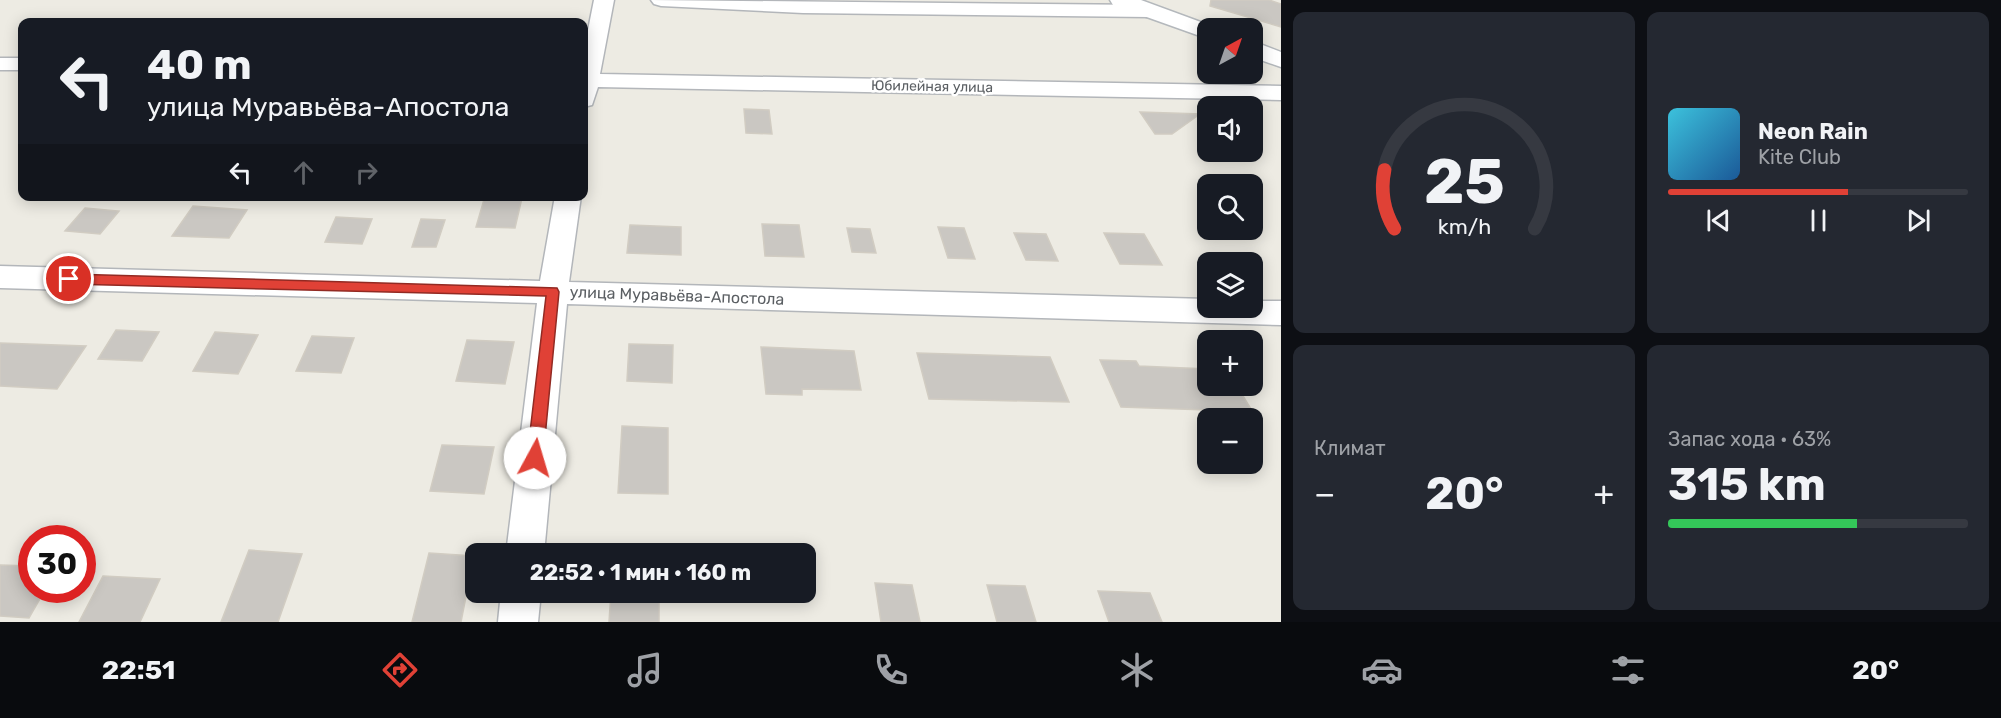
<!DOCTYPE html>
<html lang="ru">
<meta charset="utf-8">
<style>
body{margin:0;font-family:Rubik,sans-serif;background:#242831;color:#f1f3f6;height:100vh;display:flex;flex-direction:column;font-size:22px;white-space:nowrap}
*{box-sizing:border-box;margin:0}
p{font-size:20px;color:#9ea1a6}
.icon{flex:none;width:33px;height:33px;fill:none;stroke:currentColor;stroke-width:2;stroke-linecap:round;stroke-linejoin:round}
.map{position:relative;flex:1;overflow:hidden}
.panel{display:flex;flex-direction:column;gap:12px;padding:12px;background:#0d0f14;width:720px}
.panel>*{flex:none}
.hud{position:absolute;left:18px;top:18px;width:570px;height:183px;border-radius:12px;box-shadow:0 3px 15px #0003;background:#171b24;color:#f1f3f6;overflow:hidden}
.needle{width:39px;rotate:40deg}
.fabs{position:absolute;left:1197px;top:18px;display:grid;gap:12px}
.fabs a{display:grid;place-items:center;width:66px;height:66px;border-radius:12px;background:#171b24;box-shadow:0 3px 15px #0003;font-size:30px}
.speed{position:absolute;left:18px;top:525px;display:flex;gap:12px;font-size:30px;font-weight:700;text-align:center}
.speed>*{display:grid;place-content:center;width:78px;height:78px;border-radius:50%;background:#171b24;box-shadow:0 3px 15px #0003;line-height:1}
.speed .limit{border:9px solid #d22;background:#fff;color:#111}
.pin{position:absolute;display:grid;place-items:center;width:51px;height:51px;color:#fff;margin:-26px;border:3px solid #fff;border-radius:50%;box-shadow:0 2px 6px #0007}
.me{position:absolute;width:66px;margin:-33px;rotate:6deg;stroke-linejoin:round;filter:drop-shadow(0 0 4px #0008)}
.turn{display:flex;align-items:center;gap:21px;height:126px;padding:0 30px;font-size:27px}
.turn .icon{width:78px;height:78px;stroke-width:2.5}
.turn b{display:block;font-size:42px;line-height:51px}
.lanes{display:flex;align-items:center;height:57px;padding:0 30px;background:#0003;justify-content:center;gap:30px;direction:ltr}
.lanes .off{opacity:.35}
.big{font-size:45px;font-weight:700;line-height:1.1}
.panel .widget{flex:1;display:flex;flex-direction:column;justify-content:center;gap:9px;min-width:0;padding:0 21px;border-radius:12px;background:#242831}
.panel .dial{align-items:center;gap:0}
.dial svg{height:156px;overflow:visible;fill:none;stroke:#363941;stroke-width:7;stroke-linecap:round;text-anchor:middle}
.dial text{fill:#f1f3f6;stroke:none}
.song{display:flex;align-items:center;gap:18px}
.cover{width:72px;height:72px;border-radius:9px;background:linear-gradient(135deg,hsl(190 70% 55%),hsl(210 70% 35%))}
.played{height:6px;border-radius:3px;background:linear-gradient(90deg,#e04136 60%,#363941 60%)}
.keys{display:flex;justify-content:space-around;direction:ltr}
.heat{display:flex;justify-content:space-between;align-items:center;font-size:33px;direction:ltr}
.charge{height:9px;border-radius:4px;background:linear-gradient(90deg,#34c759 63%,#363941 0)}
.panel .tiles{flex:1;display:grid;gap:12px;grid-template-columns:repeat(2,1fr)}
.trip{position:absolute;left:465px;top:543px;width:351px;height:60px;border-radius:12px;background:#171b24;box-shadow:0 3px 15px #0003;font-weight:700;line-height:60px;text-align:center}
.tabs{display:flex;height:96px;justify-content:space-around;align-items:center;background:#090b0e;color:#9ea1a6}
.tabs .icon{width:42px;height:42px}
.tabs .on{color:#e04136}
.tabs b{font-size:27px;color:#f1f3f6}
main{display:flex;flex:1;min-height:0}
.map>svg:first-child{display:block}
.building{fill:#cac7c2;stroke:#d1ccc2;stroke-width:1.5}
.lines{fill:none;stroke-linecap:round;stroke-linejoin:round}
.street-casing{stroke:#b3b6ba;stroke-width:3}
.secondary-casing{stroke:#b4b8bc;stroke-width:3}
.street{fill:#fff;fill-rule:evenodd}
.secondary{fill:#fff;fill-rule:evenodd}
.route{fill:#e04136;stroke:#922a23;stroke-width:1.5}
.labels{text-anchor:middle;stroke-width:5;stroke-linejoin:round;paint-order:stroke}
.far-street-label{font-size:14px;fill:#5b5f63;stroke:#fff}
.street-label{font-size:16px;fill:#5b5f63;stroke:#fff}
</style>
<main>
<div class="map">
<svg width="1281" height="622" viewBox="0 0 1281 622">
<rect width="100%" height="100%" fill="#edebe3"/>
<g class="building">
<path d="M1211 0H1269L1281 4V27L1210 6Z"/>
<path d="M744 109 769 110 772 134 746 133Z"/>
<path d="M1140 112 1200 114 1172 134H1155Z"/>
<path d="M485 196 522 198 515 228 476 227Z"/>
<path d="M193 206 247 210 229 238 172 236Z"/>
<path d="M85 208 119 211 100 234 65 231Z"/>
<path d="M336 217 372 219 362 244 325 242Z"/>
<path d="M421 219 445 220 436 247H412Z"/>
<path d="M762 224 799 225 804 257 765 256Z"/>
<path d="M630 225 681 227V255L627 253Z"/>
<path d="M938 227 964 228 975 259 948 258Z"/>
<path d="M847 228 870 229 876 253 852 252Z"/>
<path d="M1014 233 1046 234 1058 261 1026 260Z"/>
<path d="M1104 233 1144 234 1162 265 1120 264Z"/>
<path d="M116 330 159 332 142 361 98 359Z"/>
<path d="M215 332 258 335 238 374 193 371Z"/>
<path d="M312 336 354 338 341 373 296 371Z"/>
<path d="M467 340 514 342 505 384 456 381Z"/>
<path d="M0 343 86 346 57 389 0 386Z"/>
<path d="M629 344 673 345 672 383 627 381Z"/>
<path d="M761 347 854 351 861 390 802 389V395L766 394Z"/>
<path d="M917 353 1050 357 1069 402 929 399Z"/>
<path d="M1100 360 1136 361 1139 366 1208 369V386H1237L1257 419 1211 417 1207 410 1121 407Z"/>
<path d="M622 426 668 428V494L618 493Z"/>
<path d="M442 445 494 447 484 494 430 491Z"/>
<path d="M249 550 302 554 278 622H221Z"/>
<path d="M429 553 474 556 461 622H412Z"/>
<path d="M0 565 32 566V590H45L29 618 0 616Z"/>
<path d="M103 576 160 579 140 622H79Z"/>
<path d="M875 583 912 585 920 622H881Z"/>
<path d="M987 585 1025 586 1036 622H997Z"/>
<path d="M1098 591 1150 593 1162 622H1109Z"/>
<path d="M611 592H659V622H609Z"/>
</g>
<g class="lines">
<g class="street-casing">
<g id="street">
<path d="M594 0H614L600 74 1281 86V100L598 87 592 105 584 107V50Z"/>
<path d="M651 0 1149 5 1156 7 1159 11 1156 15 1149 17 803 13 661 6 654 4Z"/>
<rect x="0" y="58" width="22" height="12"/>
<path d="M555 196H581L569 282 1208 299V308H1252V301H1281V325L567 304 544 554H506L537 303 0 288V266L540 281Z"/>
<path d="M501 592H541L538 622H498Z"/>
</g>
</g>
<g class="secondary-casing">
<g id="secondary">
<path d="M1110 0H1141L1217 28H1208V38L1200 36 1113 5Z"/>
<path d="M1252 41 1281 52V67L1252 57Z"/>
</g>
</g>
<use href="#street" class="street"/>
<use href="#secondary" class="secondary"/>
</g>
<path class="route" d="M69 274 557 288 559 292 543 458 541 463 535 465 530 463 527 458 546 296 69 284 63 279Z"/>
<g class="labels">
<g class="far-street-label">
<text transform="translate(932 86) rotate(1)" y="5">Юбилейная улица</text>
</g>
<g class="street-label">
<text transform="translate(677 295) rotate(2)" y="6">улица Муравьёва-Апостола</text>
</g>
</g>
</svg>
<div class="fabs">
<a><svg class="needle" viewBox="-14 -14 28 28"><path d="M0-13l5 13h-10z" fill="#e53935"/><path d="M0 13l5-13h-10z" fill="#9ea1a6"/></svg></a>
<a><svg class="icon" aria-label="sound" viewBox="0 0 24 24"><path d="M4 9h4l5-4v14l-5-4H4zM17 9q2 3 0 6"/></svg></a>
<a><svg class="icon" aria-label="search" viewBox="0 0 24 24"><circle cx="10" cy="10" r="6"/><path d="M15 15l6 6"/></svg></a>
<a><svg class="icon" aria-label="layers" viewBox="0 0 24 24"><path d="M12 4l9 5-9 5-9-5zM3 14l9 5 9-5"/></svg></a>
<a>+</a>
<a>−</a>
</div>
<div class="speed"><div class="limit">30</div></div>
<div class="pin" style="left:69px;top:279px;background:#d93025"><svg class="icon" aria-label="arrive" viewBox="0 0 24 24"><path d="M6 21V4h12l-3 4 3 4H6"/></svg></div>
<svg class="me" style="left:535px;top:458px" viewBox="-20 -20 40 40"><circle r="19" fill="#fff"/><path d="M0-13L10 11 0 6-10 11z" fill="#e04136"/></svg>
<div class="trip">22:52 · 1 мин · 160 m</div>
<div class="hud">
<div class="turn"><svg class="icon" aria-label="left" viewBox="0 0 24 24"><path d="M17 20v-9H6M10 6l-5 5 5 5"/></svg><div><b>40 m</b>улица Муравьёва-Апостола</div></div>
<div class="lanes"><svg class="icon" aria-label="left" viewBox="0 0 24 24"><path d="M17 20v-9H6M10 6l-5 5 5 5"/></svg><svg class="icon off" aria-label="ahead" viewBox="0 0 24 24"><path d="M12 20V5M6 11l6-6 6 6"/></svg><svg class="icon off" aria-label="right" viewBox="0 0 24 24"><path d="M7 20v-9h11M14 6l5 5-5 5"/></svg></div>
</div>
</div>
<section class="panel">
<div class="tiles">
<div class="widget dial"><svg viewBox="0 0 100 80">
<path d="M14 69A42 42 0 1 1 86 69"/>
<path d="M14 69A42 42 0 0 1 9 39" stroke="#e04136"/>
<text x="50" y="56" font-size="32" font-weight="700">25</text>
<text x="50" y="72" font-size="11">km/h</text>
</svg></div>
<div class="widget">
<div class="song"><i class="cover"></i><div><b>Neon Rain</b><p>Kite Club</p></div></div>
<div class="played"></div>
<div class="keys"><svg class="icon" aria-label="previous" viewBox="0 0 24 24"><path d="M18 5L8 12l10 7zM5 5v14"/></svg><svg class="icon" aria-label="pause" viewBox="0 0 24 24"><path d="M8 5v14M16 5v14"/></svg><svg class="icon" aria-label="next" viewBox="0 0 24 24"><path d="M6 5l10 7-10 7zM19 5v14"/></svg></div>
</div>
<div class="widget"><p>Климат</p>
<div class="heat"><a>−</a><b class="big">20°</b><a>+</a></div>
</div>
<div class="widget"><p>Запас хода · 63%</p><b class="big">315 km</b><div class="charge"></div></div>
</div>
</section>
</main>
<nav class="tabs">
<b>22:51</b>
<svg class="icon on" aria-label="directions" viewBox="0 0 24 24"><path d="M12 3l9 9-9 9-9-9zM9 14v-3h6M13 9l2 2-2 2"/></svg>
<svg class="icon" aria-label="music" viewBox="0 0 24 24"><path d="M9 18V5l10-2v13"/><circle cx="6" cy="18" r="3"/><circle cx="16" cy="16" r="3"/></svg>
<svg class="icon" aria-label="phone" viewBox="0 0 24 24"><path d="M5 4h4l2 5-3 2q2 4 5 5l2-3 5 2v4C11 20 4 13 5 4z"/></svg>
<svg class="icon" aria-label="climate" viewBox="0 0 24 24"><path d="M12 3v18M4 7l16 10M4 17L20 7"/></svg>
<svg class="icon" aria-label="car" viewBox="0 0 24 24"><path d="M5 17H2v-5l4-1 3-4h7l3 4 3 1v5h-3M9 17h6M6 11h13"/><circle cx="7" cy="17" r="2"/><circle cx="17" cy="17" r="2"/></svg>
<svg class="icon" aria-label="filters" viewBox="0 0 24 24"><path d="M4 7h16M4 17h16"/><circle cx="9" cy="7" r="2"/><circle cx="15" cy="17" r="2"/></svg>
<b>20°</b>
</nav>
